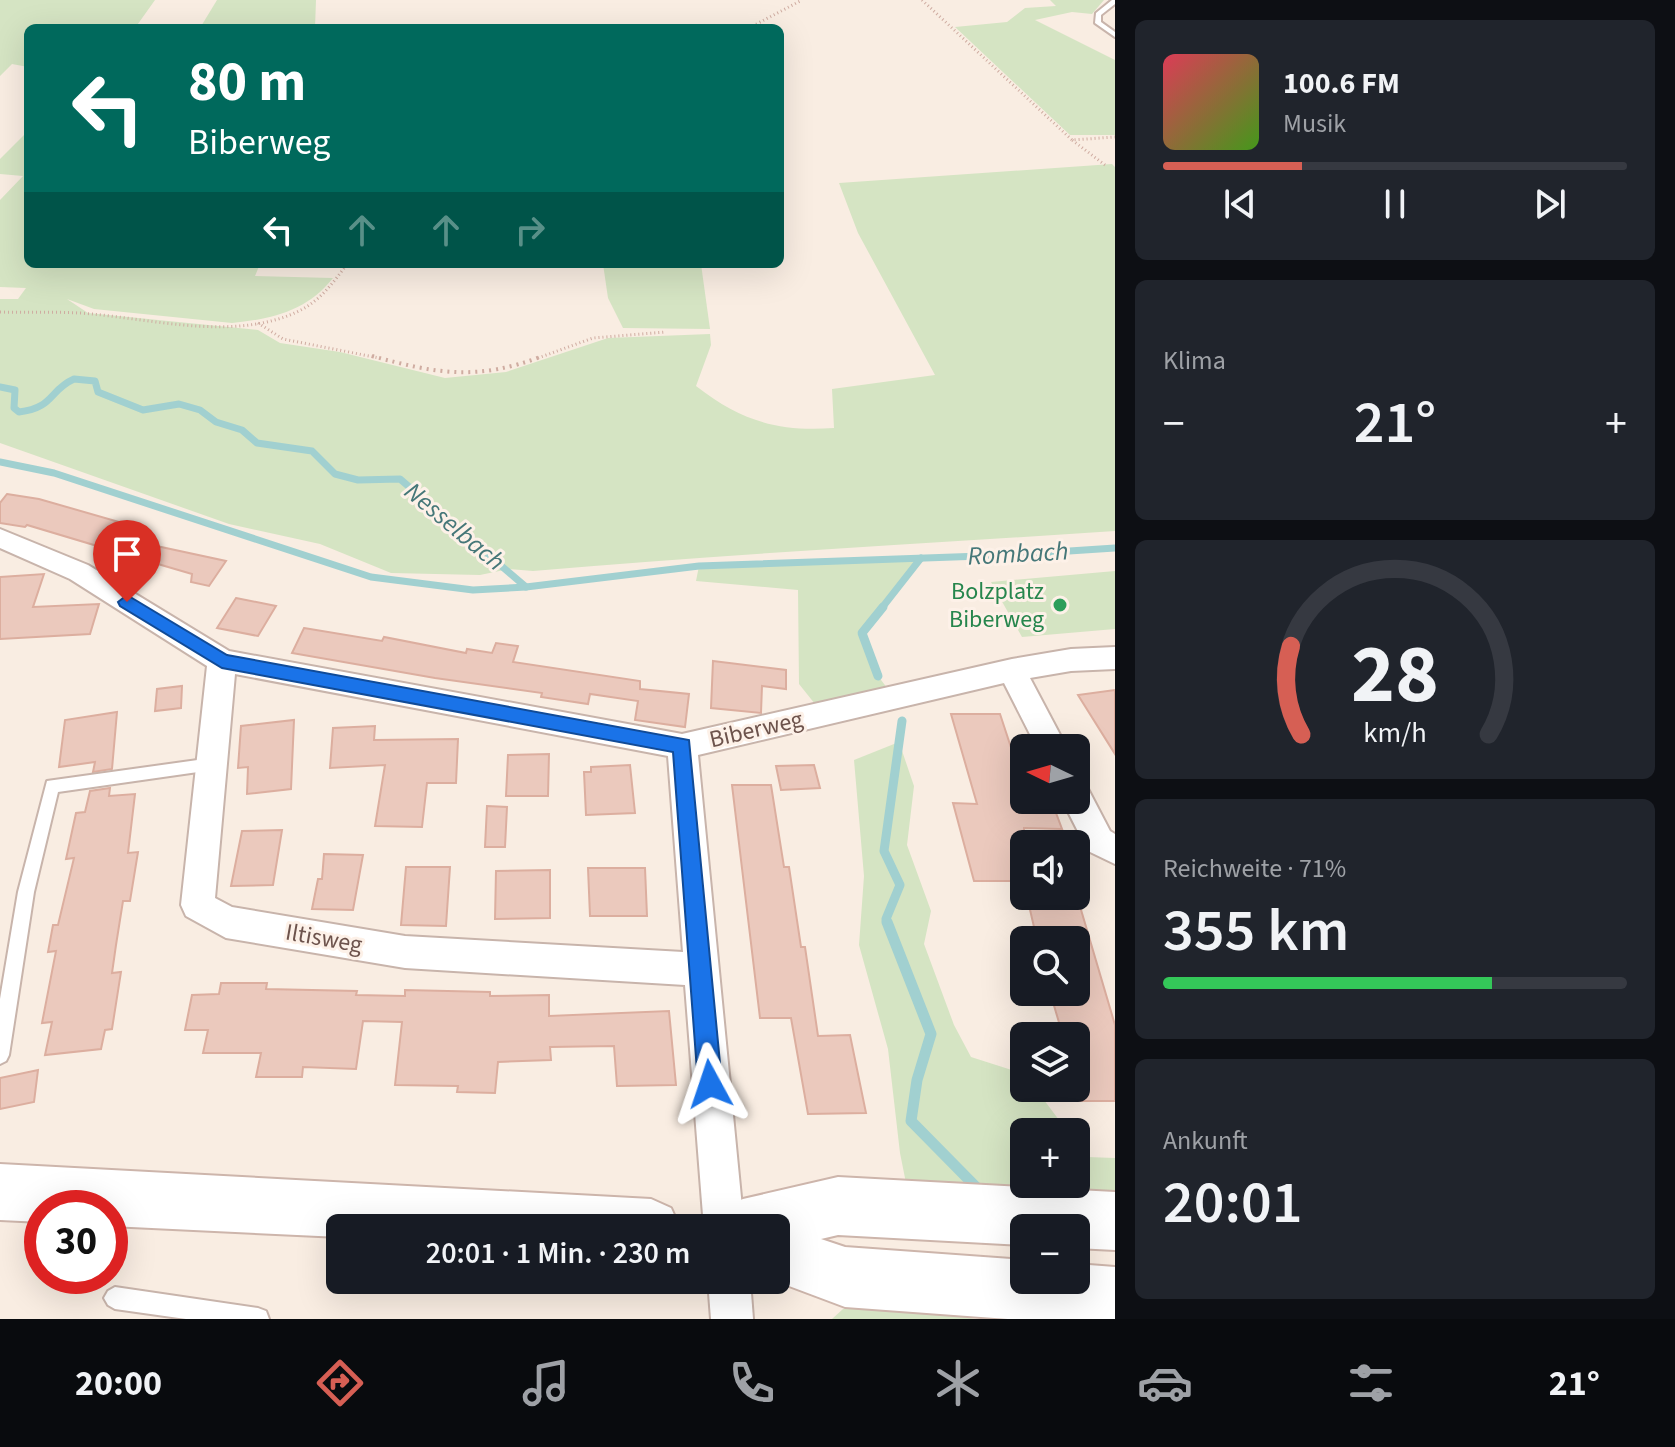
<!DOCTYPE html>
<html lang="de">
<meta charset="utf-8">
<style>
body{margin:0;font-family:"Source Sans 3",sans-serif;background:#20242c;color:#f1f3f6;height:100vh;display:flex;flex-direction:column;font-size:30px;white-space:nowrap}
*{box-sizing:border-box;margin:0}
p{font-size:26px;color:#9ea1a6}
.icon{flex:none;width:44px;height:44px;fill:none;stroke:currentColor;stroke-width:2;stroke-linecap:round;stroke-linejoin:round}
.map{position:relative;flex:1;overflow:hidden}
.panel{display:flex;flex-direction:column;gap:20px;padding:20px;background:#0d0f14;width:560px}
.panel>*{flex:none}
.hud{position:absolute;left:24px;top:24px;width:760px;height:244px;border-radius:12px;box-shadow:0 8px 32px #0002;background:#00695c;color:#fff;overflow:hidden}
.needle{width:52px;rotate:275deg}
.tools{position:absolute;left:1010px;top:734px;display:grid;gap:16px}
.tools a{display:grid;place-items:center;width:80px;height:80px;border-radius:12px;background:#171b24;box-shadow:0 8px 32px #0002;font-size:40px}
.speed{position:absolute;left:24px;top:1190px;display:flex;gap:16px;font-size:40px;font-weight:700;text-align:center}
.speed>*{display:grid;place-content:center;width:104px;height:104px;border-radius:50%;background:#171b24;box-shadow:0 8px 32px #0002;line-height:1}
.speed .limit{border:12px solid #d22;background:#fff;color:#111}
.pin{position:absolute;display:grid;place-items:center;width:68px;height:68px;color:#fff;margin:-82px -34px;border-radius:50% 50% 50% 0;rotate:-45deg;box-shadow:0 0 8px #0007}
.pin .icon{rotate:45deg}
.me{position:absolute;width:88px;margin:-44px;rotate:355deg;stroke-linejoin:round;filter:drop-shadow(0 0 6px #0008)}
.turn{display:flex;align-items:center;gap:28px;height:168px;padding:0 32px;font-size:36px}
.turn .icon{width:104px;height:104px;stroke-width:2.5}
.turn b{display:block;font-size:56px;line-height:68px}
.lanes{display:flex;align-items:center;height:76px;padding:0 32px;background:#0003;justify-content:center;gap:40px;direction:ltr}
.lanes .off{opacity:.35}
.big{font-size:60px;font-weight:600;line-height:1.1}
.panel .tile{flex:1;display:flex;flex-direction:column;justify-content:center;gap:12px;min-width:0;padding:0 28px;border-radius:12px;background:#20242c}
.panel .dial{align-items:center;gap:0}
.dial svg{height:208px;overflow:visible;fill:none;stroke:#363941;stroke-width:7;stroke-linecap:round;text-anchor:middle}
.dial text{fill:#f1f3f6;stroke:none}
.song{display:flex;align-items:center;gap:24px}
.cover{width:96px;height:96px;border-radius:12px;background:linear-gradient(135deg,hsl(350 70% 55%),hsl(100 70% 35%))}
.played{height:8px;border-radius:4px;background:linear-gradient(90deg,#d65f54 30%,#363941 30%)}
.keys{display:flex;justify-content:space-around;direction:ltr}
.heat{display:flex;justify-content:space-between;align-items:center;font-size:44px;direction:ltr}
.charge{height:12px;border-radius:6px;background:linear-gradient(90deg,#34c759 71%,#363941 0)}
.trip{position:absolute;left:326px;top:1214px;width:464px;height:80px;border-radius:12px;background:#171b24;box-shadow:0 8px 32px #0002;font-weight:600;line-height:80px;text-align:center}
.tab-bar{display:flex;height:128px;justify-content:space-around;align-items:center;background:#090b0e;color:#9ea1a6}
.tab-bar .icon{width:56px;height:56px}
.tab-bar .active{color:#d65f54}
.tab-bar b{font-size:36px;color:#f1f3f6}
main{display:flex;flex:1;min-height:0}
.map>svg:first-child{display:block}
.green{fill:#d5e4c3}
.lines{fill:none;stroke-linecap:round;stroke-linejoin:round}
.stream-far2{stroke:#a1d0d0;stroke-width:7}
.stream-far1{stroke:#a1d0d0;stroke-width:9}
.stream{stroke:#a1d0d0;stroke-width:11}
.building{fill:#ebc9bd;stroke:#dcae9f;stroke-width:2}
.lane-casing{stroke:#c8b4ab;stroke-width:4}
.street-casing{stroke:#c8b4ab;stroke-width:4}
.secondary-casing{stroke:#cdb5ab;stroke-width:4}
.path-far1{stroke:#cfaca1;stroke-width:3;stroke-dasharray:1 3;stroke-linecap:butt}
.path{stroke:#cfaca1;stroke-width:4;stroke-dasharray:2 5;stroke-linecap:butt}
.lane{fill:#fff;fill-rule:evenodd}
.street{fill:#fff;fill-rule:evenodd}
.secondary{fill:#fff;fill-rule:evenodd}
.route{fill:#1a73e8;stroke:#114b97;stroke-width:2}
.leisure-dot{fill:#2e9e5b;stroke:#fdf1e8;stroke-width:3}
.labels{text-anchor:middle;stroke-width:6;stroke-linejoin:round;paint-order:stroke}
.leisure-label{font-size:24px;fill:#27864d;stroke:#fdf1e8;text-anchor:end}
.street-label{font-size:24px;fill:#6d534c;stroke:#fdf1e8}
.water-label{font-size:26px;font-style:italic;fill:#457778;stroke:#fdf1e8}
</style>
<main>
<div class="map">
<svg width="1115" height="1319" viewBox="0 0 1115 1319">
<rect width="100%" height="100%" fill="#f9ede2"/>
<g class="green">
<path d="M0 0H155L135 28H28V67L12 64 0 76Z"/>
<path d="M217 0H316L315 28H200Z"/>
<path d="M1050 0H1104L1092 14 1072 12 1035 20 1115 60V135H1070L955 27 1007 22 1025 8 1056 6Z"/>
<path d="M28 131V264H260L255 276 333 278C307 311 272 319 232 323L94 309 67 299 88 313 258 330 280 343 340 352 445 378 506 372 608 338 710 334 711 345 696 386C741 421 778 432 834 428L832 389 935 375 858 233 839 183 1112 164 1115 167V531C921 544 727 554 533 571L509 569 480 575 391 573 320 544 229 524 0 443V299H18L26 288 0 287V200L23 176 0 174V159Z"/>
<path d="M603 264H701L710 329 623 328 608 298Z"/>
<path d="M921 558 862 633 878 676 894 697 823 714 799 684 798 590 696 581 699 566Z"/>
<path d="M1115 571V629L1022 637 991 582Z"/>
<path d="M899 742 914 786 907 845 931 911 924 944 954 1025 971 1057 1024 1074V1088H1035L1068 1132H1024V1184H1076V1142L1087 1157 1115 1158V1198L907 1188 900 1153 888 1049 859 945 864 876 854 760Z"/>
<path d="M917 1307 975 1319H832L843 1309Z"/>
</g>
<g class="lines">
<g class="stream-far2">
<path d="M0 387 15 390 14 408 19 412C54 408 49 390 74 379L95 381 98 392 143 410 179 404 200 410 216 422 242 430 257 443 312 451 335 474 358 480 400 479 526 587 699 566 1010 555 1115 548"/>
<path d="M0 462 54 473 371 577 473 590 526 587"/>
<path d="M881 609 921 558"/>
</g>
<g class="stream-far1">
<path d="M878 676 862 633 883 607"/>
<path d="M888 924 886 919 900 885 884 851 902 721"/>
</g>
<path class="stream" d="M887 922 931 1034 917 1080 911 1121 979 1190"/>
</g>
<g class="building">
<path d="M7 494 39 499 126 524 104 548 27 525 25 527 0 523V503Z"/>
<path d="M138 542 226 561 209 586 191 582 192 574 134 557Z"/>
<path d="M44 574 33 607 99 604 90 634 0 639V577Z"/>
<path d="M236 598 276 606 258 636 217 628Z"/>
<path d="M304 628 382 641 384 637 466 653 467 649 492 653 496 643 518 646 513 662 640 681V689L689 694 685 727 635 720 638 701 590 694 588 704 541 697 542 693 435 678 292 653Z"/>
<path d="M713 661 786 670V689L762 686 761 713 711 708Z"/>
<path d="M182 686 181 708 155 711 157 689Z"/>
<path d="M1115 690V754L1078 695Z"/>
<path d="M117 712 112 769 93 772 95 762 59 767 65 720Z"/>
<path d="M951 714H1000L1024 787V800H1028L1030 804 1053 805 1062 829 1024 828V881H974L953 803 977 804Z"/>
<path d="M294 720 291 789 247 794 248 767 238 768 241 726Z"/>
<path d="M375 726 374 740 458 739 456 783H427L422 827 375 826 385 765 330 768 333 728Z"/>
<path d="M549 754 548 796H506L508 755Z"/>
<path d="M630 765 635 813 586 815 584 772H591V767Z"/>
<path d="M814 765 820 788 781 790 776 766Z"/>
<path d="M732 785H771L784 867H789L801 947H805L818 1036 850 1035 866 1113 808 1114 791 1018H760Z"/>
<path d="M110 788 109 796 135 794 128 853 138 852 130 901H123L116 945 112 973 121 972 112 1029 105 1030 101 1049 45 1055 52 1022 42 1023 56 951 48 952 53 925H58L74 858 66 859 76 813 85 812 90 791Z"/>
<path d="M487 806 507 807 505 847H485Z"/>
<path d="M282 830 273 885 231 886 242 831Z"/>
<path d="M324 854 363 855 353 910 312 909 318 879H322Z"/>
<path d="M406 867H450L446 926 401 925Z"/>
<path d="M588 868H645L647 916H590Z"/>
<path d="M550 870V918L495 919 496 871Z"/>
<path d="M1028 901 1079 903 1115 1025V1101H1076V1036H1063L1050 992H1076V940H1037Z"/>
<path d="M221 983H267L266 989 357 991 356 995 405 996V990L490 992V996L549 995V1016L669 1011 676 1085 617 1086 614 1046 550 1047 551 1060 498 1062 495 1093 457 1092 458 1086 395 1085 402 1022 363 1021 356 1069 303 1067 302 1077H256L261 1053H203L208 1030H185L192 995 219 994Z"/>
<path d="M38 1070 34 1102 0 1109V1078Z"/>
</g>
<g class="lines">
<g class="lane-casing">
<g id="lane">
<path d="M1112 0H1115V4L1101 15V22L1115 32V37L1095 23 1096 13Z"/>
<path d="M212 758 217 760 220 764 217 768 212 770 58 792 34 892 9 1055 6 1061 0 1064V999L18 892 47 781Z"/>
<path d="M115 1287 258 1308 266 1311 269 1319H186L115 1309 108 1305 104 1298 108 1291Z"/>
</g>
</g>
<g class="street-casing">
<g id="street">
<path d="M0 529 88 565 229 651 682 734 1012 659 1071 649 1115 647V669L1071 671 1030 678 1067 748H1037L1004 683 698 755 744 1228H704L685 985 405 968 226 938 186 916 181 905 207 666 70 579 0 548ZM235 674 668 756 683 952 405 936 232 907 215 898Z"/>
<path d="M1076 783 1087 787 1110 831 1115 834V864L1088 851 1062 800H1076Z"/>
<path d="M708 1280H750L753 1319H711Z"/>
</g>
</g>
<g class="secondary-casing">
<g id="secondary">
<path d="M0 1164 651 1199 671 1208 680 1228H340V1237L110 1226V1208H42V1222L0 1220Z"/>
<path d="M838 1177 1115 1192V1250L1076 1248V1228H1024V1245L838 1235 821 1239 845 1247 1024 1260V1280H1076V1264L1115 1267V1319H1008L845 1307 773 1280H776V1228H714L723 1208 743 1199Z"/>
</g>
</g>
<g class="path-far1">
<path d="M922 0 1072 140"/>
<path d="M749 28 802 0"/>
<path d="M1105 165 1072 140 1115 137"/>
<path d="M0 312C31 313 62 311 92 314 157 320 237 341 299 311 321 300 333 283 347 264"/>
<path d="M258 323 283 339 379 358"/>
<path d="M538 358 593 338 665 332"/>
</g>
<path class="path" d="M372 356C438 374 477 381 543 356"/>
<use href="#lane" class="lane"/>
<use href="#street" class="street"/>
<use href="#secondary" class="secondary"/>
</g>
<path class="route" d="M127 595 227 655 689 740 722 1084 719 1092 710 1096 701 1092 698 1084 673 752 222 668 120 606 118 602Z"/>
<circle class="leisure-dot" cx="1060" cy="605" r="8"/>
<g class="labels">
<g class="leisure-label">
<text x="1044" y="599">Bolzplatz<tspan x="1044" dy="28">Biberweg</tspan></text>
</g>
<g class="street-label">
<text transform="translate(756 729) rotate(-13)" y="8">Biberweg</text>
<text transform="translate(324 938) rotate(10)" y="8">Iltisweg</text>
</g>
<g class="water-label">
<text transform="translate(455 526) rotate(40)" y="9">Nesselbach</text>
<text transform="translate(1018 553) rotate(-3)" y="9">Rombach</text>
</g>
</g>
</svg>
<div class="tools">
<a><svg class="needle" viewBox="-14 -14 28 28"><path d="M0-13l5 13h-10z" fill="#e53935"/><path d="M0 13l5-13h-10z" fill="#9ea1a6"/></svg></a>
<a><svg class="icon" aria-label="sound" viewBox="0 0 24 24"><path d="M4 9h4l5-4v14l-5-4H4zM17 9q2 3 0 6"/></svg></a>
<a><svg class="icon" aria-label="search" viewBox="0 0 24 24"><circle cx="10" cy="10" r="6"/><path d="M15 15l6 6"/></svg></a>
<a><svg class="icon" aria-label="layers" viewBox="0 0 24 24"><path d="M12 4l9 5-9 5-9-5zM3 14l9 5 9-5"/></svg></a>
<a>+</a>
<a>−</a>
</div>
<div class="speed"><div class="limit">30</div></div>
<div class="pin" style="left:127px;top:602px;background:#d93025"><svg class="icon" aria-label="arrive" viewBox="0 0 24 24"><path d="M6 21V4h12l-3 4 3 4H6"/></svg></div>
<svg class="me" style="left:710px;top:1084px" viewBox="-20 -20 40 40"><path d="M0-17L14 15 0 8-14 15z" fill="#1a73e8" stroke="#fff" stroke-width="4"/></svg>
<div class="trip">20:01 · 1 Min. · 230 m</div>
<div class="hud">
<div class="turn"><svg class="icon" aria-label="left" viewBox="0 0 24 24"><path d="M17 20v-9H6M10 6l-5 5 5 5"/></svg><div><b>80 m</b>Biberweg</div></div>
<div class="lanes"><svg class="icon" aria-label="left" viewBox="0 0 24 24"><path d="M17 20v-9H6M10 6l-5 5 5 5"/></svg><svg class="icon off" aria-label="ahead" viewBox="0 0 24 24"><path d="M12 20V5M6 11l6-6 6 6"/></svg><svg class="icon off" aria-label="ahead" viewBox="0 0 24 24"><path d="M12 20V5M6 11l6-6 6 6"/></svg><svg class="icon off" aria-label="right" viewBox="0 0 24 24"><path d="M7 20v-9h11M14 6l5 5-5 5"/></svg></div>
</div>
</div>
<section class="panel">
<div class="tile">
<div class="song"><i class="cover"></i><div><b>100.6 FM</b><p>Musik</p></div></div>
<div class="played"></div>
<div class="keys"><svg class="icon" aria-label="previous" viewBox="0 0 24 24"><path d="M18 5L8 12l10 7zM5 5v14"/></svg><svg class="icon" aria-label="pause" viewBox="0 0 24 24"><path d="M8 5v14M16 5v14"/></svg><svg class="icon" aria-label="next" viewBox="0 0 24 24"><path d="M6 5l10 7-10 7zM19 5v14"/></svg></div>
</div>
<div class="tile"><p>Klima</p>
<div class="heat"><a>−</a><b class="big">21°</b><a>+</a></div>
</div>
<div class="tile dial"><svg viewBox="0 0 100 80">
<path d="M14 69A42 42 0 1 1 86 69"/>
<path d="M14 69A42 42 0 0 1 10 35" stroke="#d65f54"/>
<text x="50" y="56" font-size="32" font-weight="700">28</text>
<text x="50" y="72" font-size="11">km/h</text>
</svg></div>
<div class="tile"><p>Reichweite · 71%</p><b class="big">355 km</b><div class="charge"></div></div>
<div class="tile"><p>Ankunft</p><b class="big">20:01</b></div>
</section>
</main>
<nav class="tab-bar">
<b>20:00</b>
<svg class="icon active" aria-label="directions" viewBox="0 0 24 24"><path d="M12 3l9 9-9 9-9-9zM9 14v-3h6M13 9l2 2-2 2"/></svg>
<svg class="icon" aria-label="music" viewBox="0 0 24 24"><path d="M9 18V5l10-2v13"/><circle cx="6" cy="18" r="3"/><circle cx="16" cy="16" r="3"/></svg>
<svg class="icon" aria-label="phone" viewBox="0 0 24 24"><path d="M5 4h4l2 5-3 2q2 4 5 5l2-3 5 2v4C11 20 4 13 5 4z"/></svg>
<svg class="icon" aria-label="climate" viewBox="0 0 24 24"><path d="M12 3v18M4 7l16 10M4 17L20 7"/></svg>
<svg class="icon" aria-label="car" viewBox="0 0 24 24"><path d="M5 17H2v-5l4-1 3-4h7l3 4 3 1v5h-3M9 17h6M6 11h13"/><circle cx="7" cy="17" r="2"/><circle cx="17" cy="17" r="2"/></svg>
<svg class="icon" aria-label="filters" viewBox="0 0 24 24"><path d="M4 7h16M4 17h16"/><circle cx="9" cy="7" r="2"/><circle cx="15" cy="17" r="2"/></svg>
<b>21°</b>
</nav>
